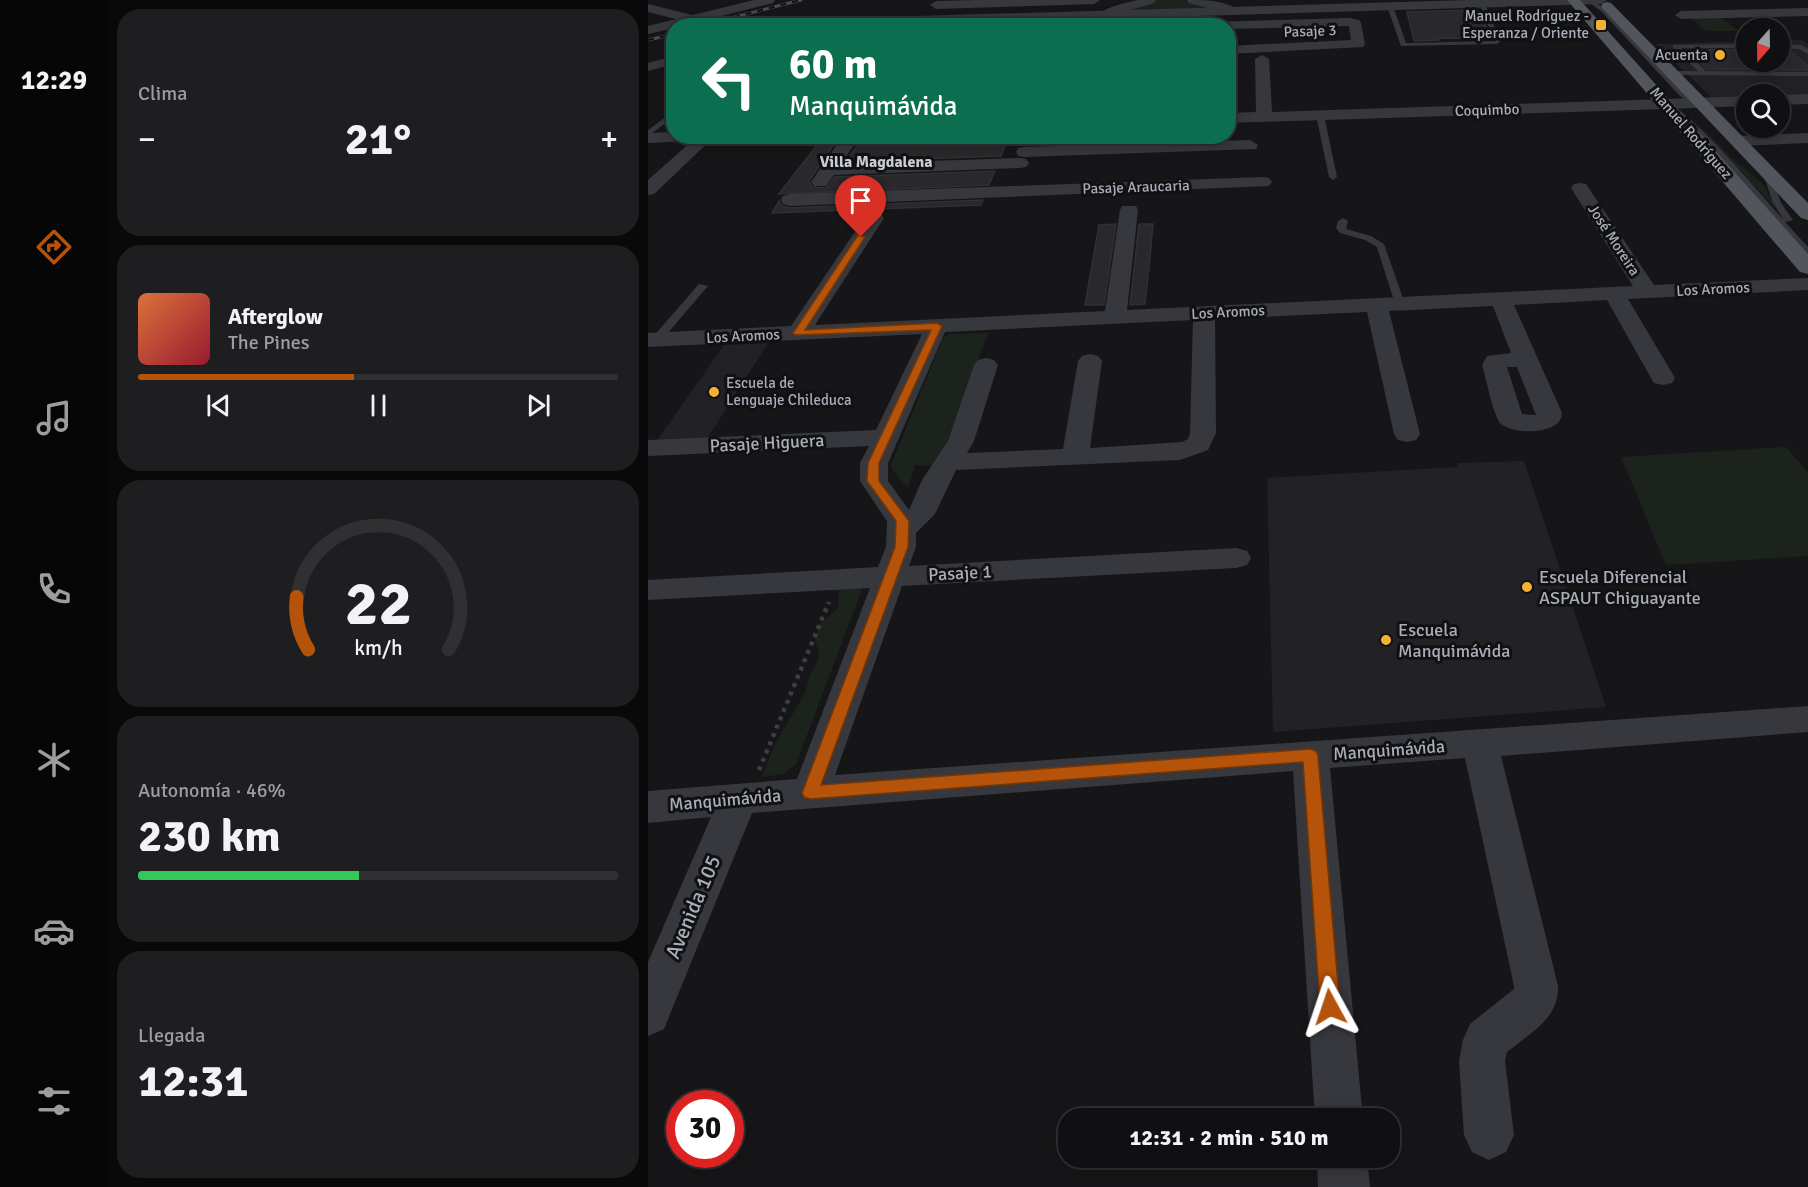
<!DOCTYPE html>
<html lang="es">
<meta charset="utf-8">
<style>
body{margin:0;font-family:Signika,sans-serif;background:#1e1e20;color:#f1f3f6;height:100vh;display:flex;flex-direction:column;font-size:22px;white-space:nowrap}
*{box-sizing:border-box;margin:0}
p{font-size:20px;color:#9c9d9f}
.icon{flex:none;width:33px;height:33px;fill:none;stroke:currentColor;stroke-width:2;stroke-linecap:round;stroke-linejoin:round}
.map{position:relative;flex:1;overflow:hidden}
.details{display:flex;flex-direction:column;gap:9px;padding:9px;background:#09090a;width:540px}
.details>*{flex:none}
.hud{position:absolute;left:18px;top:18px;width:570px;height:126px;border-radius:24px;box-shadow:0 3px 15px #0003,0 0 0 2px #303032;background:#0b6e4f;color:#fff;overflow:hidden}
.needle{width:39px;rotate:200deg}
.buttons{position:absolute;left:1088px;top:18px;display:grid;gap:12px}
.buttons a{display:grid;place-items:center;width:54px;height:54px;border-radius:50%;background:#101012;box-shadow:0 3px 15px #0003,0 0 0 2px #303032;font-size:30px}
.speed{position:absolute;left:18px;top:1090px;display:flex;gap:12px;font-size:30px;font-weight:700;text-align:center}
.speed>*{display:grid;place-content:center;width:78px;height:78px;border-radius:50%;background:#101012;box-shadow:0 3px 15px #0003,0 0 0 2px #303032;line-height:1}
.speed .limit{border:9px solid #d22;background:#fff;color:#111}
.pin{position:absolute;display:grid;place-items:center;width:51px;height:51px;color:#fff;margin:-62px -26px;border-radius:50% 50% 50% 0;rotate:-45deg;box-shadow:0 0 6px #0007}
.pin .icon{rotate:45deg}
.me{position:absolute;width:66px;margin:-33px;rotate:355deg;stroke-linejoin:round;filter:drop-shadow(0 0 4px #0008)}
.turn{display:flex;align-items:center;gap:21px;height:126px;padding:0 24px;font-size:27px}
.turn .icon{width:78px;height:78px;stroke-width:2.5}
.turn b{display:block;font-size:42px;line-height:51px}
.big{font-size:45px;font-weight:700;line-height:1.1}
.details .card{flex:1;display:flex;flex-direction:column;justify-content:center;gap:9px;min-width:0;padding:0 21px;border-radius:24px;background:#1e1e20}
.details .dial{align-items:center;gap:0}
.dial svg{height:156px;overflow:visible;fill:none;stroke:#303032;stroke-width:7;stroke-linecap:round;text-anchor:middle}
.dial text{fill:#f1f3f6;stroke:none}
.song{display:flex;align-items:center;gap:18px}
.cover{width:72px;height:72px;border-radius:9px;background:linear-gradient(135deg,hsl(20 70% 55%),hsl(350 70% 35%))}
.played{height:6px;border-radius:3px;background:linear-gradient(90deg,#b45309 45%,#303032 45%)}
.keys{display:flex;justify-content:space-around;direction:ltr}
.heat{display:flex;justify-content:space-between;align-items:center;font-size:33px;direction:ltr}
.charge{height:9px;border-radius:4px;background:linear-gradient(90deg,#34c759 46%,#303032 0)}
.trip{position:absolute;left:410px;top:1108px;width:342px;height:60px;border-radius:24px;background:#101012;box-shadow:0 3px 15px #0003,0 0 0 2px #303032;font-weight:700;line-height:60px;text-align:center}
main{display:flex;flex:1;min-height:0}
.dock{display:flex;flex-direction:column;width:108px;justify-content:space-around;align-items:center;background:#060607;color:#9c9d9f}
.dock .icon{width:42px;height:42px}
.dock .selected{color:#b45309}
.dock b{font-size:27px;color:#f1f3f6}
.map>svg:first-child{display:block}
.built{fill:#222225}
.green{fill:#1c231d}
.building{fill:#29292c;stroke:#303034;stroke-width:1.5}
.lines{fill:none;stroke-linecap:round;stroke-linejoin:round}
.path{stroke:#3d3f44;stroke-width:4.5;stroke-dasharray:4 5;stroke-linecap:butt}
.service{fill:#37383d;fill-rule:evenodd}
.minor{fill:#37383d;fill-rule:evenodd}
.tertiary{fill:#37383d;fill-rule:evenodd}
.primary{fill:#53555c;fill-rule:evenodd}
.rail-casing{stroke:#4a4c52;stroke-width:3}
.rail{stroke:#111113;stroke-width:2;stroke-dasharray:6;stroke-linecap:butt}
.route{fill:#b45309;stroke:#753606;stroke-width:1.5}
.poi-dot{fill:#f2b134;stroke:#111113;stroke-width:2}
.labels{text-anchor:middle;stroke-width:6;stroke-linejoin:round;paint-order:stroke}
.far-poi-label{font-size:15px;fill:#a8adb8;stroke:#111113;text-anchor:end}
.far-street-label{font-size:15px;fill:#a8adb8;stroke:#111113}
.far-neighbourhood-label{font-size:16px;font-weight:bold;fill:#c9ccd4;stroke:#111113}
.street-label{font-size:18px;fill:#a8adb8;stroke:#111113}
.poi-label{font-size:18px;fill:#a8adb8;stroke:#111113;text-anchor:start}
.near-street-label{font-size:21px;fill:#a8adb8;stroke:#111113}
</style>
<main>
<nav class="dock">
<b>12:29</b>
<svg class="icon selected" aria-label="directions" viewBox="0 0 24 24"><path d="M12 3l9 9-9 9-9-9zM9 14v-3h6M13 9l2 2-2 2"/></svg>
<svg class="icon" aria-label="music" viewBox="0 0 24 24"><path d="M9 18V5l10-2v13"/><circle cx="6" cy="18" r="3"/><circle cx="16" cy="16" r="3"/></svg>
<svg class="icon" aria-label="phone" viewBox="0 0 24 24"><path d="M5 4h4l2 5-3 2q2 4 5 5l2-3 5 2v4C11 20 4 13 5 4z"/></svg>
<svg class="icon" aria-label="climate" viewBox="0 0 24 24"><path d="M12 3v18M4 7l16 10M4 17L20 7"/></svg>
<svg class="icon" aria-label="car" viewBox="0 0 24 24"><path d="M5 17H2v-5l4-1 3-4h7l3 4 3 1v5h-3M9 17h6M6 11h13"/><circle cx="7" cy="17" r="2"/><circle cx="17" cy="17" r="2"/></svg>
<svg class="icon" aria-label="filters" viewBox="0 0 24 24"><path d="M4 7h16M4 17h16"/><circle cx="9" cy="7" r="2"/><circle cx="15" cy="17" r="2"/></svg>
</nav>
<section class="details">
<div class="card"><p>Clima</p>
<div class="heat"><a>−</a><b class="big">21°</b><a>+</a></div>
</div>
<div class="card">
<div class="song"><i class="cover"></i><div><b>Afterglow</b><p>The Pines</p></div></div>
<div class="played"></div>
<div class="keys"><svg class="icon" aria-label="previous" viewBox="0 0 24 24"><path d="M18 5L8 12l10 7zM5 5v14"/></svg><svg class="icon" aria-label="pause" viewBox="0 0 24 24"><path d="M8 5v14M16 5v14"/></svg><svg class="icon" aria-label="next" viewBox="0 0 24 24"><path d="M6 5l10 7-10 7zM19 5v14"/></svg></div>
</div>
<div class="card dial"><svg viewBox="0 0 100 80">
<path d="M14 69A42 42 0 1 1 86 69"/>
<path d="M14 69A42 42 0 0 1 8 42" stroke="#b45309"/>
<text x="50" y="56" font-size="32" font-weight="700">22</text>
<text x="50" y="72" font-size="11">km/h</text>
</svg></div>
<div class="card"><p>Autonomía · 46%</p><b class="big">230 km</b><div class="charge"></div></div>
<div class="card"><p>Llegada</p><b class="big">12:31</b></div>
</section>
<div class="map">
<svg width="1160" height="1187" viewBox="0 0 1160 1187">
<rect width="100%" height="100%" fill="#161618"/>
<g class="built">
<path d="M1131 40H1154L1160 44V95L1063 97 1008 44 1098 41V62H1131Z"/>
<path d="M120 343 59 439 8 442 76 345Z"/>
<path d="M876 461 958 707 625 732 619 478 810 467V463Z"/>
</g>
<g class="green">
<path d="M509 0H536L568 7 486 12 480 9Z"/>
<path d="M1071 16 1091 31H1058L1043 17Z"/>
<path d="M1037 110 1084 158 1115 184 1129 210Z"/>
<path d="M340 333 302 438 286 466 267 465 260 488 245 471 243 465 295 338 301 334Z"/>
<path d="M1138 447 1160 472V556L1018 565 973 457Z"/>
<path d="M212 586 214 589 148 764 135 774 114 777 127 744 157 693 162 675 170 660 171 654 167 638 169 632 172 624 190 608 191 587Z"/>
</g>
<g class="building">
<path d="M828 10 834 17 843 39 790 38 791 40 766 41 759 12Z"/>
<path d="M1042 50H1098V62H1131V50L1142 51 1160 66V70L1059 69Z"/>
<path d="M361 136 353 156 197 162 216 137Z"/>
<path d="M189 140 161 181 164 187 178 188 187 177 347 171 341 185 131 194 172 141Z"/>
<path d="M335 200 333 205 124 213 131 201 134 206 142 208Z"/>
<path d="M468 224 456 305H437L451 225Z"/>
<path d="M491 224H505L502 257 497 304 482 305Z"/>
</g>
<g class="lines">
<path class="path" d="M111 770 181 602"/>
<g class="service">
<path d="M938 0H945L958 10 1038 92 1055 101V105H1049L1032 96 954 12Z"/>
<path d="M831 2 836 3 853 41 849 44 753 46 739 6H745L758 43 846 41Z"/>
<path d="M1098 44V48H1033L1058 71 1160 72V76L1024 75 1021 73 1024 71H1050L1025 47V45Z"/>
<path d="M1131 44 1153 45 1160 49V54L1151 49 1131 48Z"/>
<path d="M1015 102C1037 102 1117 200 1136 220L1125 203 1114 171 1121 169 1133 203 1145 220 1137 222 1160 247V256L1157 255 1036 120 1015 106Z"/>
<path d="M26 111V117L0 136V130Z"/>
<path d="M672 113 676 115 689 177 685 180 681 177 668 115Z"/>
<path d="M695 218 700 221 698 229 723 236 736 244 757 304 756 306 747 304 729 247 717 240 692 233 688 228 690 221Z"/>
<path d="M51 284 60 286 12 342H4V338Z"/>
</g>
<g class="minor">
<path d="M332 0H452L446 4 288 9 282 5 288 1Z"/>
<path d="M489 0H508L506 3 462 16 458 26H446C450 6 472 5 489 0Z"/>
<path d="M539 0C555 0 578 0 589 10L583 14 541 3Z"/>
<path d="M0 4 48 16 50 19 44 23 0 12Z"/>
<path d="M1160 8V16L1033 19 1027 15 1033 11Z"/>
<path d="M701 18 711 20 713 23 717 44 715 47 580 54V46L703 40 701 26 580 29V26H553L559 22Z"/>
<path d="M614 55 621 59 624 112 1018 99 1026 104 1018 109 580 123V113L608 112 607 59Z"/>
<path d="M26 56V64L0 71V63Z"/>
<path d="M26 132V136H67L6 194 0 195V180L44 141 0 143V133Z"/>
<path d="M1160 133V143L1089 146 1081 141 1089 136Z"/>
<path d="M195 136H212L193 164 372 158 378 159 381 163 378 167 372 168 186 175 178 186H166L163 182Z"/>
<path d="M602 140 610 145 608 149 376 157 370 156 368 152 370 148 376 147Z"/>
<path d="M615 177 621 178 624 182 621 186 142 206 135 204 133 200 135 196 142 194Z"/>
<path d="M932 183 938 184 1006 285 1160 278V290L980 299 1027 378 1024 383 1015 385 1006 383 1003 378 959 300 866 305 914 413C914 435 866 435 853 424 845 416 838 377 834 365L839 356 863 353 845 306 741 311 772 434 768 440 759 442 750 440 746 434 719 312 567 319 568 433 560 450 532 460 308 470 287 514 268 533V547L261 566 588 548 599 551 603 558 599 565 588 568 254 586 187 775 1160 706V732L853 756 910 986C911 1019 882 1033 859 1052L857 1061 866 1135 858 1152 841 1160 824 1152 816 1135 811 1061 815 1040 822 1024 866 989V986L817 758 682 768 715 1119H667L645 771 104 813 16 1029 0 1036V962L63 817 0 823V791L149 779 222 588 0 600V580L230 567 238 547 239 521 212 481V463L221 446 0 456V440L228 430 274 334 0 347V333L143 326 219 214H233L236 218 167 325 457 311 472 210 474 206H488L490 210 479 310 985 286 923 188 926 184ZM545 320 542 433 540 439 534 442 442 448 454 361 450 356 442 354 434 356 430 361 415 449 319 453 326 441 350 365 346 360 338 358 330 360 326 365 300 441 274 480 261 510 240 481V463L297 332ZM859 367H869L888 415 874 414Z"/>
<path d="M669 1158H719L722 1187H670Z"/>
</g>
<g class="tertiary">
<path d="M106 0H127L125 3 34 26H26V28L0 34V26Z"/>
<path d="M823 0H959L953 4 215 26H82L80 23 87 19 130 20Z"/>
<path d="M1160 94V104L1131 105V95Z"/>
<path d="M1098 96V106L1018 109 1010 104 1018 99Z"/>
</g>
<g class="primary">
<path d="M919 0H932L1160 254V274L1152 272Z"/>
<path d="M959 2 963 3 1160 203V220L1153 218 955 9 953 6 955 3Z"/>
</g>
<g class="rail-casing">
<g id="rail">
<path d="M51 26 153 0"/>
<path d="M0 40 26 34"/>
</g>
</g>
<use href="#rail" class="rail"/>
</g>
<path class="route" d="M210 235 217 237 157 330 289 323 294 326 231 463V481L261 521 260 547 173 785 662 749 668 751 670 756 692 1007 689 1014 682 1016 675 1014 672 1007 655 762 162 799 156 797 154 793 247 547 248 521 219 481 220 463 283 330 147 335 145 333Z"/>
<g class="poi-dot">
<rect x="947" y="19" width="12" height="12" rx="3"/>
<circle cx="1072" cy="55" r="6"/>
<circle cx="66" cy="392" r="6"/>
<circle cx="879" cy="587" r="6"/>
<circle cx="738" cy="640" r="6"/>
</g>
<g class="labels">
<g class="far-poi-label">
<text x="941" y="21">Manuel Rodríguez -<tspan x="941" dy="17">Esperanza / Oriente</tspan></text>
<text x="1060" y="60">Acuenta</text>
<text x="78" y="388" text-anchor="start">Escuela de<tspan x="78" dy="17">Lenguaje Chileduca</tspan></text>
</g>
<g class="far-street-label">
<text transform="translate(662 31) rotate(-2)" y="5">Pasaje 3</text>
<text transform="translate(839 110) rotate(-2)" y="5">Coquimbo</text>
<text transform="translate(1043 133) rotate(49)" y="5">Manuel Rodríguez</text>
<text transform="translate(488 187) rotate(-2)" y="5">Pasaje Araucaria</text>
<text transform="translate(966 240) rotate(57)" y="5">José Moreira</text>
<text transform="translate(1065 289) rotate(-3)" y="5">Los Aromos</text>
<text transform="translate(580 312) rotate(-3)" y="5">Los Aromos</text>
<text transform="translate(95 336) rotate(-3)" y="5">Los Aromos</text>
</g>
<g class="far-neighbourhood-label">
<text x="228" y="167">Villa Magdalena</text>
</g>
<g class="street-label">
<text transform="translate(119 443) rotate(-3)" y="6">Pasaje Higuera</text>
<text transform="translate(312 573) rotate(-3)" y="6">Pasaje 1</text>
<text transform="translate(741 750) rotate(-4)" y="6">Manquimávida</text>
<text transform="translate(77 800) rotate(-5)" y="6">Manquimávida</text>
</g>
<g class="poi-label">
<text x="891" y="583">Escuela Diferencial<tspan x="891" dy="21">ASPAUT Chiguayante</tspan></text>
<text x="750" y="636">Escuela<tspan x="750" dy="21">Manquimávida</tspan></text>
</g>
<g class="near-street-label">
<text transform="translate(45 907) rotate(-67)" y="7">Avenida 105</text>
</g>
</g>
</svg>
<div class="buttons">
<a><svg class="needle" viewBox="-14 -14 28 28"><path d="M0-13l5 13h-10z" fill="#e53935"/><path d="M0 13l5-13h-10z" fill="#9c9d9f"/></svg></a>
<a><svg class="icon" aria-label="search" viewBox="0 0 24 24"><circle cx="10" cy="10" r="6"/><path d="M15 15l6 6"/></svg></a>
</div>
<div class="speed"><div class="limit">30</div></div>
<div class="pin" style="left:213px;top:237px;background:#d93025"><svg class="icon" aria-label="arrive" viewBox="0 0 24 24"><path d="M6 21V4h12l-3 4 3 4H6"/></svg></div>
<svg class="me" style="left:682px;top:1007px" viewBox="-20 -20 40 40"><path d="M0-17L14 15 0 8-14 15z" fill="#b45309" stroke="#fff" stroke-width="4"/></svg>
<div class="trip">12:31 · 2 min · 510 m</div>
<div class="hud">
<div class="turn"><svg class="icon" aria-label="left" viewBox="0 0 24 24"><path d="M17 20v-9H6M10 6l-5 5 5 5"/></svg><div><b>60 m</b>Manquimávida</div></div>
</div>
</div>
</main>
